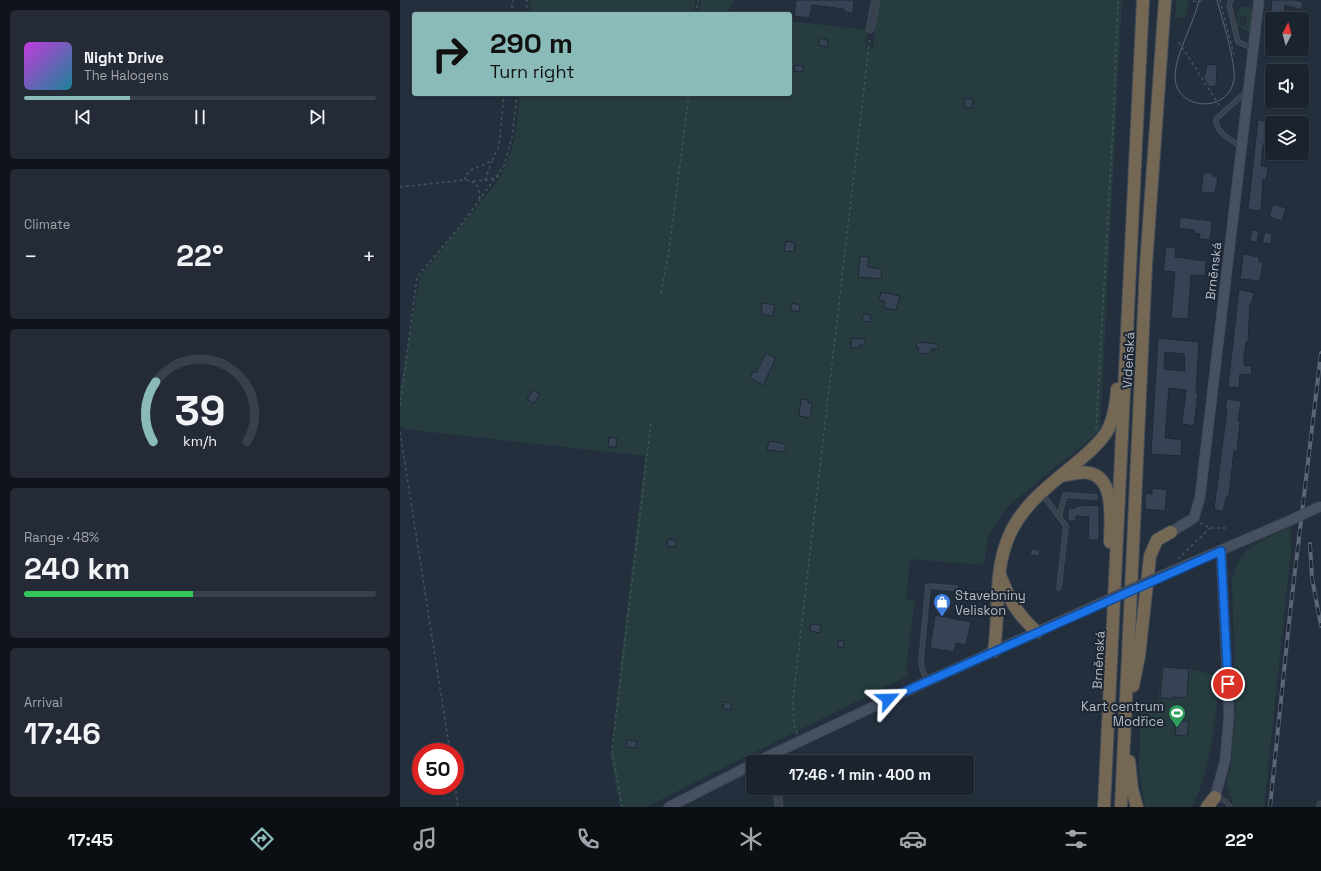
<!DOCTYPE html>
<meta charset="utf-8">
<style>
body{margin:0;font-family:"Space Grotesk",sans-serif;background:#242b36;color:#f1f3f6;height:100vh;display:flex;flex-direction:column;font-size:15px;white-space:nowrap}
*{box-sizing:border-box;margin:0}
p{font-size:13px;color:#a0a4aa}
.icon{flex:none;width:22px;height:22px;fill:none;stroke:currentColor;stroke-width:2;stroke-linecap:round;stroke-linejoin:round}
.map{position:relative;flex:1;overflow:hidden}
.details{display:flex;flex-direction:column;gap:10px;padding:10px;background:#0f1319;width:400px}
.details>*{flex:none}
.guide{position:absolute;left:12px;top:12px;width:380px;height:84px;border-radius:4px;box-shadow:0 1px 3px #0004,0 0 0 1px #39404a;background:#8bbbb9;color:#111;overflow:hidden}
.needle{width:26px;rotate:6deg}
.buttons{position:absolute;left:865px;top:12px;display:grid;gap:8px}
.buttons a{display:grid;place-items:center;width:44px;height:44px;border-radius:4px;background:#1b232e;box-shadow:0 1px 3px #0004,0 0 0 1px #39404a;font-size:20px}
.speed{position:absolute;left:12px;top:743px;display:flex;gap:8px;font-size:20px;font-weight:700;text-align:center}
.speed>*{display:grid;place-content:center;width:52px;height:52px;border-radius:50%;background:#1b232e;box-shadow:0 1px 3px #0004,0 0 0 1px #39404a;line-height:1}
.speed .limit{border:6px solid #d22;background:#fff;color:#111}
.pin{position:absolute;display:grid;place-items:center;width:34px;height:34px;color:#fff;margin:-17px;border:2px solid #fff;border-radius:50%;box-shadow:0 1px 4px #0007}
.me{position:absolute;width:44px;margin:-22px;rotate:65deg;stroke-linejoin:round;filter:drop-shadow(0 0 3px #0008)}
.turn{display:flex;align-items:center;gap:14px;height:84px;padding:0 12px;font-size:18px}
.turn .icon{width:52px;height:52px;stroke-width:2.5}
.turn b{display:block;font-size:28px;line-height:34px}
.big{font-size:30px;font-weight:600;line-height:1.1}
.details .widget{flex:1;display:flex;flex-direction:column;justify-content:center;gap:6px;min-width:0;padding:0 14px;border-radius:6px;background:#242b36}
.details .dial{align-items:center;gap:0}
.dial svg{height:104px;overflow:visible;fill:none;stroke:#39404a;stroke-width:7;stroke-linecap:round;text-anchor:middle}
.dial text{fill:#f1f3f6;stroke:none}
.song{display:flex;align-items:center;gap:12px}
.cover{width:48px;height:48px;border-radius:6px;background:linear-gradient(135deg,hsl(290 70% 55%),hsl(190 70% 35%))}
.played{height:4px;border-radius:2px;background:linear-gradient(90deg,#8bbbb9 30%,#39404a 30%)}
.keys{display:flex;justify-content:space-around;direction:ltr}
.heat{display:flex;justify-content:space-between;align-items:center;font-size:22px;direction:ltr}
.charge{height:6px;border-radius:3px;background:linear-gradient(90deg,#34c759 48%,#39404a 0)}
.trip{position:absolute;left:346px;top:755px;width:228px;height:40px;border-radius:4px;background:#1b232e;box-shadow:0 1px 3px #0004,0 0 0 1px #39404a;font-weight:600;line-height:40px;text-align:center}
.tabs{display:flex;height:64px;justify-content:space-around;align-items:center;background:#0b0e12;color:#a0a4aa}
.tabs .icon{width:28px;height:28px}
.tabs .selected{color:#8bbbb9}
.tabs b{font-size:18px;color:#f1f3f6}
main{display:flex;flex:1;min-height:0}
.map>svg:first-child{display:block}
.green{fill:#263c3f;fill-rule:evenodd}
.building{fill:#364354;stroke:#1f2835;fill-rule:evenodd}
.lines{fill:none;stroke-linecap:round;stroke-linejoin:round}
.lane-casing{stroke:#414a57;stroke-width:5.5}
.street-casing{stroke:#414a57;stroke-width:9}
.secondary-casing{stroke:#414a57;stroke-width:11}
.highway-casing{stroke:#434c59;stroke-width:14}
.path{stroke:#3f5557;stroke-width:1.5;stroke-dasharray:3 3;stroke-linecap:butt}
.lane{stroke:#38414e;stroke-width:3.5}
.street{stroke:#38414e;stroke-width:7}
.secondary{stroke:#465061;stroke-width:9}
.highway{stroke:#746855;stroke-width:12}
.tram{stroke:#5a6575;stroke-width:1}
.rail-casing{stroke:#5a6575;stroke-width:4}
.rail{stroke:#1d2633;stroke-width:2.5;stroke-dasharray:8;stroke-linecap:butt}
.secondary-bridge-casing{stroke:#414a57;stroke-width:11;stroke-linecap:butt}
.secondary-bridge{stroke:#465061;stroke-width:9}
.route-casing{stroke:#114b97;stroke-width:10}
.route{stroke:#1a73e8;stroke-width:7}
.labels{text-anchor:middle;stroke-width:4;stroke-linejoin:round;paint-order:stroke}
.street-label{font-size:13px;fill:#b4bcc9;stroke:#1d2633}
.poi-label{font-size:13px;fill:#b4bcc9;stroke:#1d2633;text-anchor:start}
</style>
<main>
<section class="details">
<div class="widget">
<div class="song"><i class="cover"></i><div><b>Night Drive</b><p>The Halogens</p></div></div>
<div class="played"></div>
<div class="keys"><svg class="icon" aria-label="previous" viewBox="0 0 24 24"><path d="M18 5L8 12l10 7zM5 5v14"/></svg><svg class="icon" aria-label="pause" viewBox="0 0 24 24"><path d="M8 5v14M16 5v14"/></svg><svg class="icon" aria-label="next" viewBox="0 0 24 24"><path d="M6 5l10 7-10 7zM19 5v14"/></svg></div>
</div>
<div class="widget"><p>Climate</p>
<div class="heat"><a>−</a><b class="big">22°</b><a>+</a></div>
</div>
<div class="widget dial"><svg viewBox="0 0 100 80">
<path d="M14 69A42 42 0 1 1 86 69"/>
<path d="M14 69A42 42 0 0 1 16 23" stroke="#8bbbb9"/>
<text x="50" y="56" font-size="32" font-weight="700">39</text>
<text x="50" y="72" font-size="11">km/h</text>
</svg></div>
<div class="widget"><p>Range · 48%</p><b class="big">240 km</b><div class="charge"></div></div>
<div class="widget"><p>Arrival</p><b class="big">17:46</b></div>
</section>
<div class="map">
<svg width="921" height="807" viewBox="0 0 921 807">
<rect width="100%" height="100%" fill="#242f3e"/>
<g class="green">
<path d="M130 0H295L294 10H299L301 0H336L326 13 333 14H129Z"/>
<path d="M480 0H722L700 431 607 507 588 537 584 565 510 559 506 599 515 600 506 668 509 675 246 807H220L210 754 212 753 219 676 245 456 3 429 0 425V392L20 276 97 182C116 150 116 130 120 94H390V21L467 30 466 48 473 49 477 9Z"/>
<path d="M776 0H789L785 17 775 18Z"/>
<path d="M842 7H852L850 33 838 26V11ZM840 16 847 17 846 26 839 25Z"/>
<path d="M890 527 891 550 864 807H834L826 783 830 773 836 708 832 580C839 546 861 541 890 527Z"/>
<path d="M762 666C781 668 805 668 820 681 814 723 811 769 792 807H745L739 768 741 701 758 702Z"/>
</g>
<g class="building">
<path d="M396 0H454L453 13 444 12V9L412 5 410 18 394 16Z"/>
<path d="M872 0H895L903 2 901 10 885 5 883 19H870Z"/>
<path d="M420 38 428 40 427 47 419 45Z"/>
<path d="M807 64 817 65 816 86 809 87 803 76 805 75Z"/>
<path d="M395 65 403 66V72L394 71Z"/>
<path d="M565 98 573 99 572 108 564 107Z"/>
<path d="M858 120 872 122 871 138 867 137 866 146 863 145 861 166 868 167 866 180 863 179 861 211 850 210 848 208Z"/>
<path d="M803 173H813L812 176H818L815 193 801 192Z"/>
<path d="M873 204 886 208 882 221 869 217Z"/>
<path d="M780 217 812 221 810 240 799 239 800 234 794 233 795 230 779 228Z"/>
<path d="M852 230 859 231 857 242 850 241Z"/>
<path d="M865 232 872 234 871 244 862 243Z"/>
<path d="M386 241 395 243 394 252 384 251Z"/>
<path d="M766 247 776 248 775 257 806 261 805 276 791 275 788 319 771 318 775 272 763 271Z"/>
<path d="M843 254 859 257V262H863L860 281 840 279Z"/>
<path d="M460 256 469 257 468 267 482 269 481 279 458 277Z"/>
<path d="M839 289 854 293 853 300 850 304 848 342H846L844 357V365L852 366 851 375 840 374 839 388 828 387Z"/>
<path d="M481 292 500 296 496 310 484 308 485 301 479 300Z"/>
<path d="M362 303 375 305 373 316 361 314Z"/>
<path d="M392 303 400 305 399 312 390 310Z"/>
<path d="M463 314 471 315 470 322 462 321Z"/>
<path d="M452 338 465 339V345H459V348H451Z"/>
<path d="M758 338 799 342 796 393H798L794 426 782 424 786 390 769 388 765 438 782 440 781 456 751 454ZM765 352 784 354 785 371 764 369Z"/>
<path d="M517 342 538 344V349H531V354L518 353 519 348H516Z"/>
<path d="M366 353 376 358 363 385 350 378 353 371 356 373Z"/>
<path d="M133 390 140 394 134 403 127 399Z"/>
<path d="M401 399 408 400V403H412L410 418 399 416Z"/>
<path d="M827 399 841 401 838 421 840 422 837 452 834 451 829 495 826 498 823 512 814 509 827 410H825Z"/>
<path d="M209 437 217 438 216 447H208Z"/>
<path d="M369 441 386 444 385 452 367 450Z"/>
<path d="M752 488 767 490 765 511 745 509V493L752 494Z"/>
<path d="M699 505V540H688L689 517 676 516V521H668V508H676V506Z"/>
<path d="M268 539 276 540 275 547 267 546Z"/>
<path d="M631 549 640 550 639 556 630 555Z"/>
<path d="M535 615 571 622 566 645 556 643 554 652 530 648Z"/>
<path d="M411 624 421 625 420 633 410 631Z"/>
<path d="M438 641H444V648L438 647Z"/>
<path d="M763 667 789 669 787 698 773 697V699L760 698Z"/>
<path d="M324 702 331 703V710L323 709Z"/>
<path d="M777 720 789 722 787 736 775 735Z"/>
<path d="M227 740 237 741 236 748 226 747Z"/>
</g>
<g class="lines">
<g class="lane-casing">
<g id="lane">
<path d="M831 0 829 5 838 42 852 48"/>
<path d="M841 146C831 140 815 132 816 119L846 92"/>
<path d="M643 495 666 526 659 588"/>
<path d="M659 516 665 495 695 497"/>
<path d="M527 680 522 669 521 661 528 586 555 588"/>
<path d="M817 798 826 801 830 807"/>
</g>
</g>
<g class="street-casing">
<g id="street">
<path d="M470 29 476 0"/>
<path d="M377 788 379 807"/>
<path d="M921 807V805"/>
</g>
</g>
<g class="secondary-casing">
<g id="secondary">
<path d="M771 532 794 518 800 497 859 0"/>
<path d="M770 572 891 520"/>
<path d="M356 762 528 681 674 615"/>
<path d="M815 797 825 761 829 715 821 551"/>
<path d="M269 807 353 764"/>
</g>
</g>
<g class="highway-casing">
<g id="highway">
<path d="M661 476C670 475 680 471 689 473 716 478 710 522 710 542"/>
<path d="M600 575C610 601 616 613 637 632"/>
<path d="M594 651C600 613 593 572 609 536 622 505 651 484 676 463 687 454 698 445 706 433 714 420 716 404 717 389"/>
<path d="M733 686 739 656 750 556 757 540 771 532"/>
<path d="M729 761 732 789 737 807"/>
<path d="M704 807 743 0"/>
<path d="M721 807 746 265 765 0"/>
<path d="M807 807 815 797"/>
</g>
</g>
<g class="path">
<path d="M820 0 834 55"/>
<path d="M793 1 799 2 805 0"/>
<path d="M111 14 113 0"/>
<path d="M126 14 127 0"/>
<path d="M296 14 298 0"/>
<path d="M779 42 819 105"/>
<path d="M65 180V176L71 170 92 161 99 146 104 94"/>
<path d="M85 180 92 161"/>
<path d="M73 181 88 180 99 176"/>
<path d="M0 187 65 180C78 182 81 188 79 201"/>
<path d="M261 293 269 250 289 94"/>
<path d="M0 406 17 277 61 225 104 166 112 137 117 94"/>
<path d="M696 429 713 125 718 0"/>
<path d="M0 432 50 752"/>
<path d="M800 523 810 528H827"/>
<path d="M778 559 810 528"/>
<path d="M397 734 394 725 393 699 470 37"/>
<path d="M55 785 58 807"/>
<path d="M222 807 212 750 251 423"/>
</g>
<use href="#lane" class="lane"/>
<use href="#street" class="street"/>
<use href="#secondary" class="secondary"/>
<use href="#highway" class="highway"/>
<path class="tram" d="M799 0C794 23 776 53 775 75 774 111 828 114 834 80 836 63 822 18 817 0"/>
<g class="rail-casing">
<g id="rail">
<path d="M910 544 912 578 921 626"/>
<path d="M870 807 890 613 921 353"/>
</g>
</g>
<use href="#rail" class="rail"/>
<g class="secondary-bridge-casing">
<g id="secondary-bridge">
<path d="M891 520 921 506"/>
<path d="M674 615 770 572"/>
</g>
</g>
<use href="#secondary-bridge" class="secondary-bridge"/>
</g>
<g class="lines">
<g class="route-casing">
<path id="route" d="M488 699 821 551 828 684"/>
</g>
<use href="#route" class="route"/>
</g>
<defs>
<g id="shop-pin" transform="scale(0.9)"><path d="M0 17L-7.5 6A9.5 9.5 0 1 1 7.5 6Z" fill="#3f7fe0" stroke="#1d2633"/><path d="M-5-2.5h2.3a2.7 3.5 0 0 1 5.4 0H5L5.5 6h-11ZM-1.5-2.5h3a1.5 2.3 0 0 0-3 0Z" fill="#fff"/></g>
<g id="stadium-pin" transform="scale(0.9)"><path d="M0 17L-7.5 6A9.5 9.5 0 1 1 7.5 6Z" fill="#2e9e5b" stroke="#1d2633"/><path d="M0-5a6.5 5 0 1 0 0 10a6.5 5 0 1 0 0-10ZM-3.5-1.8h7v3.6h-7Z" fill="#fff"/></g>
</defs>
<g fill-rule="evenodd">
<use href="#shop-pin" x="542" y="602"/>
<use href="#stadium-pin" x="777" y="713"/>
</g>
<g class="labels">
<g class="street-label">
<text transform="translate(813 271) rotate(-83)" y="5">Brněnská</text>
<text transform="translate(728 360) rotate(-87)" y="5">Vídeňská</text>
<text transform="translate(698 660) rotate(-87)" y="5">Brněnská</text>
</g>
<g class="poi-label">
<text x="555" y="600">Stavebniny<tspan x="555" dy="15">Veliskon</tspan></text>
<text x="764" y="711" text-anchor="end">Kart centrum<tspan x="764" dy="15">Modřice</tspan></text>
</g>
</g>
</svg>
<div class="buttons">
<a><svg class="needle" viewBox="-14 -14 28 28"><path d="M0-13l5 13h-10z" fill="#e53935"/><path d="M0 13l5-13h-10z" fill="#a0a4aa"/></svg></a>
<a><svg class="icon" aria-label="sound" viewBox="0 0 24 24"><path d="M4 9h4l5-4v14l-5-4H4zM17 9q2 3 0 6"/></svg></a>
<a><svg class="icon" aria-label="layers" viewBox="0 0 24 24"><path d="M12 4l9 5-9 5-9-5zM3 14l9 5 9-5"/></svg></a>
</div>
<div class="speed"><div class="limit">50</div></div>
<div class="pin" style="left:828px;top:684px;background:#d93025"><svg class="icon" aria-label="arrive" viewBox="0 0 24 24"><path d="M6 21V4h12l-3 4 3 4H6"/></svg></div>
<svg class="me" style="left:488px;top:699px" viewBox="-20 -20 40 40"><path d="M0-17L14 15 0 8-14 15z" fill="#1a73e8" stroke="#fff" stroke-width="4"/></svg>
<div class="trip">17:46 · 1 min · 400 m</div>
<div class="guide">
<div class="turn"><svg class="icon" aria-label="right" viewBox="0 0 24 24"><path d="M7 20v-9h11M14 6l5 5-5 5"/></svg><div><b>290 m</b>Turn right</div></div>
</div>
</div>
</main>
<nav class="tabs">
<b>17:45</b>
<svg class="icon selected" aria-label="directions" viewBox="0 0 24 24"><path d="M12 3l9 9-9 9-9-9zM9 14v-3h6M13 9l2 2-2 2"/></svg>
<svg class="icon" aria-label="music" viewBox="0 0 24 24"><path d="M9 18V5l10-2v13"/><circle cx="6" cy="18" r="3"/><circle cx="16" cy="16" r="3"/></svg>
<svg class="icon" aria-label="phone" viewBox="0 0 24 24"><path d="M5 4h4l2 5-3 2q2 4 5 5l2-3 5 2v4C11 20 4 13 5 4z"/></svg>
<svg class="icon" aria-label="climate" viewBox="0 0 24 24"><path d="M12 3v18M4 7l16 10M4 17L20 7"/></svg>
<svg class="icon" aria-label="car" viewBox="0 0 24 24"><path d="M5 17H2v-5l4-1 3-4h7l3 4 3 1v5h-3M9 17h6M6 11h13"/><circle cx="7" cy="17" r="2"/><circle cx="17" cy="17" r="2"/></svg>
<svg class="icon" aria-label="filters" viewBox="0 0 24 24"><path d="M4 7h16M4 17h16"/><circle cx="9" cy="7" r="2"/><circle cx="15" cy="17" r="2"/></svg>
<b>22°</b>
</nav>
